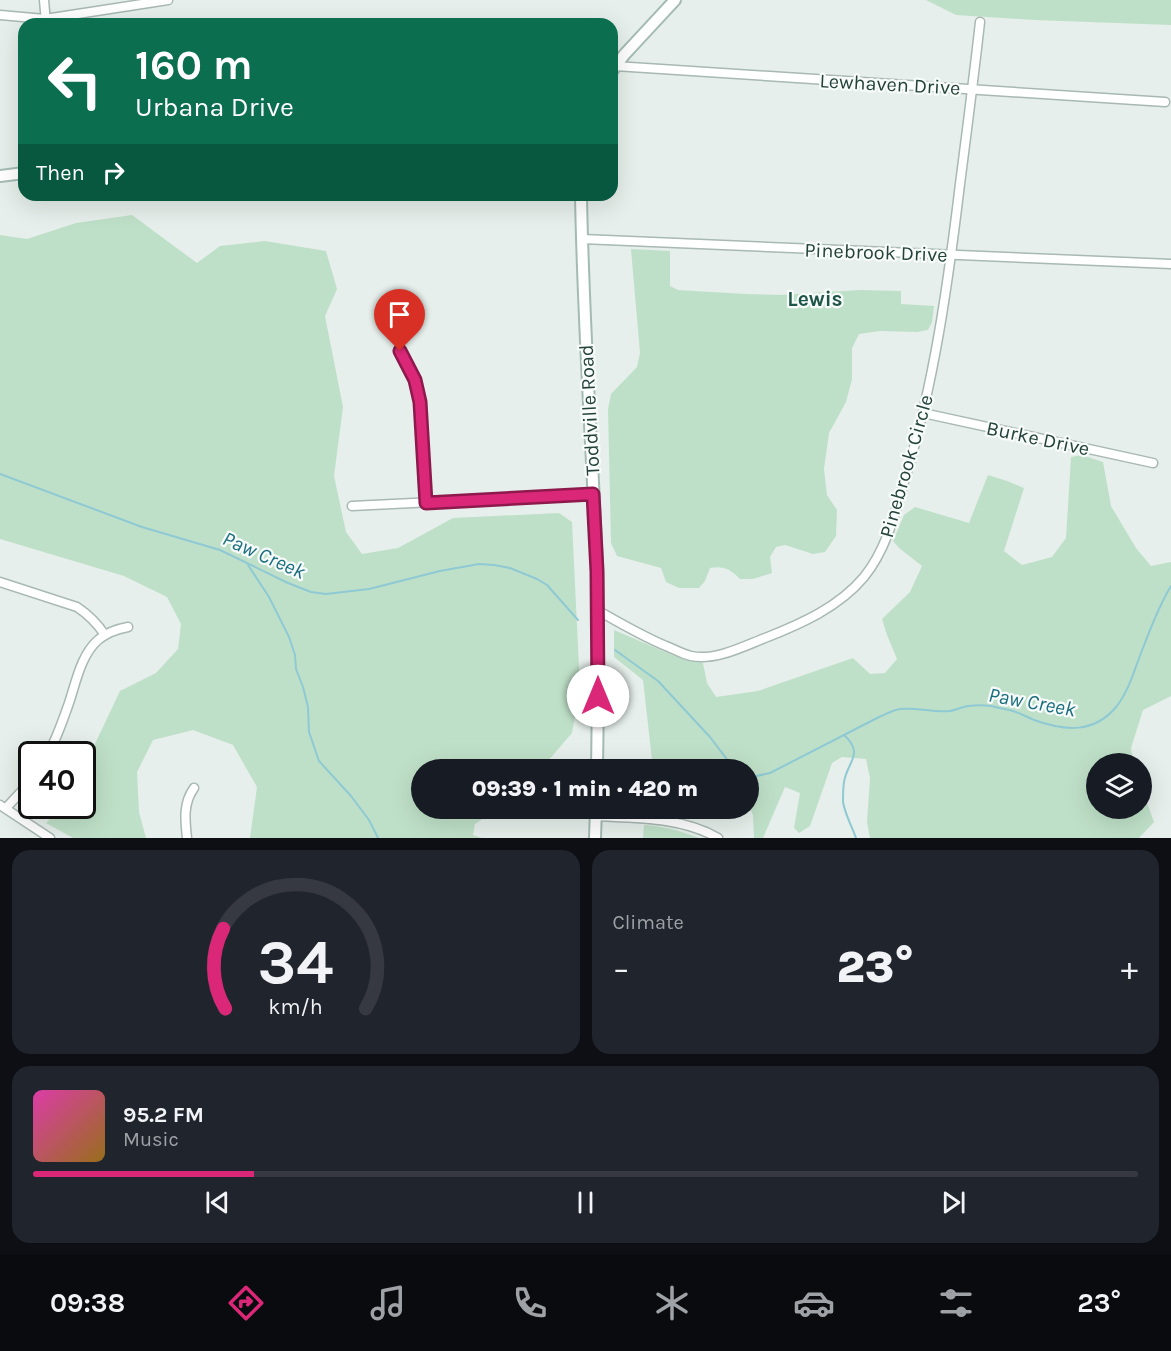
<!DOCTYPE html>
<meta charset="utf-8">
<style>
body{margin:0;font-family:Karla,sans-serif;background:#20242c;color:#f1f3f6;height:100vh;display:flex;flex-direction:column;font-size:22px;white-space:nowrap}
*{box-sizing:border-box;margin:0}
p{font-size:20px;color:#9ea1a6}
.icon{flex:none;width:33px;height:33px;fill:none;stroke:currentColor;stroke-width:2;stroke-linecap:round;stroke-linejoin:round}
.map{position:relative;height:838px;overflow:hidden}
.panel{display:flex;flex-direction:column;gap:12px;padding:12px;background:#0d0f14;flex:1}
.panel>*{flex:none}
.hud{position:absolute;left:18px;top:18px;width:600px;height:183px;border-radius:18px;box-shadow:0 6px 24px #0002;background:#0b6e4f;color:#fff;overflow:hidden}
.buttons{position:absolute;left:1086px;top:753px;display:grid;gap:12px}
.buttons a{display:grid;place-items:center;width:66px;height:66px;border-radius:50%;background:#171b24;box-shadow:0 6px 24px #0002;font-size:30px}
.speed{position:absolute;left:18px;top:741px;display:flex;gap:12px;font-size:30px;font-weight:700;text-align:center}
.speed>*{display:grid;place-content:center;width:78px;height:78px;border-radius:50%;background:#171b24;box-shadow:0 6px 24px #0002;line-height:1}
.speed .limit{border:3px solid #111;border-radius:9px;background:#fff;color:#111}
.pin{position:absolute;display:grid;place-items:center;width:51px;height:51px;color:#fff;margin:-62px -26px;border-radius:50% 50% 50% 0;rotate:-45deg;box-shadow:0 0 6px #0007}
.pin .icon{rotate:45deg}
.me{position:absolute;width:66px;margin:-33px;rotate:0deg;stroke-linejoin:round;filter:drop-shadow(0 0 4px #0008)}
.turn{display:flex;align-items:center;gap:21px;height:126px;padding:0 18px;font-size:27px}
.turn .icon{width:78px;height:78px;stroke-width:2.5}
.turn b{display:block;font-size:42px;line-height:51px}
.then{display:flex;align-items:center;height:57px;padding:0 18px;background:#0003;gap:12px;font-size:22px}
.big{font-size:45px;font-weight:800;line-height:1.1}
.panel .card{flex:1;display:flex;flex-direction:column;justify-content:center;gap:9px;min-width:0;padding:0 21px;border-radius:18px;background:#20242c}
.panel .dial{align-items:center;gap:0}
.dial svg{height:156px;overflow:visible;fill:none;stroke:#363941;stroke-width:7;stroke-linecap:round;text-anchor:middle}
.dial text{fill:#f1f3f6;stroke:none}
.song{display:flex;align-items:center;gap:18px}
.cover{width:72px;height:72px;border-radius:9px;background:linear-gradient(135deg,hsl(320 70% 55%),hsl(40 70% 35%))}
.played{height:6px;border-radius:3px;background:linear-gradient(90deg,#db2777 20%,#363941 20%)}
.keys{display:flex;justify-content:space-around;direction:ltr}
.heat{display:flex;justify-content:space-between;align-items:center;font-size:33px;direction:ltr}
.panel .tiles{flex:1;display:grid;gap:12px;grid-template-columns:1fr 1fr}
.card:last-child{grid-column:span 2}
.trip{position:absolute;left:411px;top:759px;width:348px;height:60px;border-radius:30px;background:#171b24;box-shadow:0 6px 24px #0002;font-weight:800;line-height:60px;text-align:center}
.dock{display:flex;height:96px;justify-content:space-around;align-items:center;background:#090b0e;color:#9ea1a6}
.dock .icon{width:42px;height:42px}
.dock .current{color:#db2777}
.dock b{font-size:27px;color:#f1f3f6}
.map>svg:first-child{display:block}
.green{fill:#bfe0c8}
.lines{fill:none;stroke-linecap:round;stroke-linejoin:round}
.stream{stroke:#8ec9d4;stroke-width:2}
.street-casing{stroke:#a8b8b2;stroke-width:11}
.secondary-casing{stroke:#a4bbb3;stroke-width:14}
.street{stroke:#fff;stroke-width:8}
.secondary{stroke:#fff;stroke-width:10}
.route-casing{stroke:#8e194d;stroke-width:15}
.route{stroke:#db2777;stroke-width:10}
.labels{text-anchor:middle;stroke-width:4.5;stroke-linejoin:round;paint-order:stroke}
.street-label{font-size:20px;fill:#24423a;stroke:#f7fbf9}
.neighbourhood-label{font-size:21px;font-weight:bold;fill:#1f5548;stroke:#f7fbf9}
.water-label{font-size:21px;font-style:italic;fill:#1c6f80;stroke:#f7fbf9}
</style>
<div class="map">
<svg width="1171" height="838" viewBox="0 0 1171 838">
<rect width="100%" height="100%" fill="#e6efeb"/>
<g class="green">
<path d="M926 0H1171V25L1034 20 956 15Z"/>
<path d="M132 215 197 263 220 246 265 241 326 251 337 289 325 316 343 407 334 476 346 532 362 554 398 548 453 518 559 513 572 522 580 688 572 733 541 769 422 770V808L497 809 475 824 473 835 482 838H250L257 787 233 745 193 730 153 740 137 772 139 812 146 838H73L46 823 62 806H82L83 769 120 691 156 673 178 649 181 624 167 597 124 576 0 539V235L27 239 76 223Z"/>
<path d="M631 249 670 251V286L678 290 745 294 780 295 860 290 901 291V304L934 306 932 322 928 330 917 332 880 331 859 334 852 348V379L846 402 829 433 824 469 827 495 837 510 836 536 825 552 813 554 785 545 776 547 770 557 772 573 753 579H740C732 570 723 565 710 568L705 581 699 588H679L666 582 661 568 617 556 611 543 608 409 611 394 637 367 640 353Z"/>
<path d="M1082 455 1103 462 1111 506 1136 548 1151 566 1171 562V696L1143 710 1131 748 1133 763 1096 764V808H1142V789L1154 822 1139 838H870L867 822 870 778 866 759 842 757 832 763 810 826 799 833 794 828 800 793 785 787 763 838H754L753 815 749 807 748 770 651 769H653L643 680 614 657V630L670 654 703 663 707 683 716 697 758 691 853 658 870 674 885 673 897 659 887 635 882 619 910 592 922 566 899 548 893 541 904 515 915 507 969 523 988 475 1007 481 1024 488 1004 551 1022 565 1052 557 1066 538 1071 457Z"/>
<path d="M644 825C664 826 680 831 699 838H643Z"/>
</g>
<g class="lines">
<g class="stream">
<path d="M0 474 142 527 220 550 288 583 311 592 326 594 369 589 440 571 479 564 494 565 510 568 537 579 547 585 578 620"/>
<path d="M248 565 269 597 289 637 295 655 296 669 303 687 308 707 309 732 319 761 351 796 369 820 378 838"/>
<path d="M615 650 658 681 710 737 735 770"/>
<path d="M844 735C865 754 847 762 844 782 843 788 843 796 843 802 845 814 852 827 856 838"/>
<path d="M748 778 770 773 879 717C886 714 893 710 900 709 917 707 934 713 950 711 956 710 962 707 968 706 975 705 984 705 991 706 998 708 1006 709 1013 711 1020 713 1027 717 1034 720 1065 731 1094 734 1117 706 1129 690 1134 671 1141 653 1150 630 1158 607 1171 586"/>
</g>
<g class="street-casing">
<g id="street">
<path d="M44 0 46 23"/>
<path d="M0 15 45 19 168 0"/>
<path d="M615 66 1165 102"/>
<path d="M582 239 1171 264"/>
<path d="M400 351 415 380 420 402 426 503"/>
<path d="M923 413 1153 463"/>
<path d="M352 506 593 494"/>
<path d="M0 582 77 607C89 615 97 623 105 635"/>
<path d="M597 610C620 623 642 636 666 646 674 649 682 654 691 656 715 661 742 647 765 638 801 624 839 607 864 577 886 550 895 514 904 482 934 385 948 284 960 184 967 130 974 76 980 22"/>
<path d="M48 754C57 738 63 720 69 703 76 682 81 655 98 640 107 632 117 629 128 627"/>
<path d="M0 805 50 838"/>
<path d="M6 808 32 780"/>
<path d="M596 816C636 818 682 817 718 838"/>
<path d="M187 838C185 820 183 803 194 788"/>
</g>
</g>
<g class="secondary-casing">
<g id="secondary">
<path d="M612 71 624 55 675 0"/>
<path d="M0 176 24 173"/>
<path d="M581 195C583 320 592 444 597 569 599 636 598 703 597 770"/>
<path d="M595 838 596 808"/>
</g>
</g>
<use href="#street" class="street"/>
<use href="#secondary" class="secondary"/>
</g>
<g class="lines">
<g class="route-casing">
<path id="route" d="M400 351 415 380 420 402 426 503 593 494 597 571 598 696"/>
</g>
<use href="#route" class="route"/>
</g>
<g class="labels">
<g class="street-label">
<text transform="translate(890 84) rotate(3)" y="7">Lewhaven Drive</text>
<text transform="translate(876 252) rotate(2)" y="7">Pinebrook Drive</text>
<text transform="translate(589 410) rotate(-93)" y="7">Toddville Road</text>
<text transform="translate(1038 438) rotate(12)" y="7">Burke Drive</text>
<text transform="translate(906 466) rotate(-74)" y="7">Pinebrook Circle</text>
</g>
<g class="neighbourhood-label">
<text x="815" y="306">Lewis</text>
</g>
<g class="water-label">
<text transform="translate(264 555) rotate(24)" y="7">Paw Creek</text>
<text transform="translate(1032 702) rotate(10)" y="7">Paw Creek</text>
</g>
</g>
</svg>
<div class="buttons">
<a><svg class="icon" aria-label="layers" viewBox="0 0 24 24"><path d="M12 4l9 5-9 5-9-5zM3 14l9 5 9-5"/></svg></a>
</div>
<div class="speed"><div class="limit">40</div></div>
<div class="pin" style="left:400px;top:351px;background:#d93025"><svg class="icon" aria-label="arrive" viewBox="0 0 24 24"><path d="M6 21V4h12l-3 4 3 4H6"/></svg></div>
<svg class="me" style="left:598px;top:696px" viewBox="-20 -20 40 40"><circle r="19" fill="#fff"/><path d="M0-13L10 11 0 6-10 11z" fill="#db2777"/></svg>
<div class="trip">09:39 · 1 min · 420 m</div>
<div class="hud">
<div class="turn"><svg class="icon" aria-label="left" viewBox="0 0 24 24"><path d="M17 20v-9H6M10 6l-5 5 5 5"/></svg><div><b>160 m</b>Urbana Drive</div></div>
<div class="then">Then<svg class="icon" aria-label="right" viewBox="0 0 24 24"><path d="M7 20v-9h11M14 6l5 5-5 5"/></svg></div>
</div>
</div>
<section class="panel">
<div class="tiles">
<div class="card dial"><svg viewBox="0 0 100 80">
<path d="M14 69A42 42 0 1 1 86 69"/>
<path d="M14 69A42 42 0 0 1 13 28" stroke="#db2777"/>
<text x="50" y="56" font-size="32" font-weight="700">34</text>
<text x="50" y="72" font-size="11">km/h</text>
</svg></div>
<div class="card"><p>Climate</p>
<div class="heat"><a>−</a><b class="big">23°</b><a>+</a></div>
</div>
<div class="card">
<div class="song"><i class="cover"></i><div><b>95.2 FM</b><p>Music</p></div></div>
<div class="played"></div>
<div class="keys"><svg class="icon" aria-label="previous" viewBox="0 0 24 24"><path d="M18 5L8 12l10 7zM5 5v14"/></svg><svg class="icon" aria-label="pause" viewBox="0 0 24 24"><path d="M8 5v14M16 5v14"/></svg><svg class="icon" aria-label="next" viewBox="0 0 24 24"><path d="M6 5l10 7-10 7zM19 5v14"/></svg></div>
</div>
</div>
</section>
<nav class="dock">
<b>09:38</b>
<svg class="icon current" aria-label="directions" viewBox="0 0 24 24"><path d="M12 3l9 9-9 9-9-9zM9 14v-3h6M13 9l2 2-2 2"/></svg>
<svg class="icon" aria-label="music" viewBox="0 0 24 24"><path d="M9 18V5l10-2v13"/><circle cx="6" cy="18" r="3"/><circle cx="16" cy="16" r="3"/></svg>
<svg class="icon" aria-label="phone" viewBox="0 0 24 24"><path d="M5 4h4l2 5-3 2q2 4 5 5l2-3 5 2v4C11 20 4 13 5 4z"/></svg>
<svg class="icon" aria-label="climate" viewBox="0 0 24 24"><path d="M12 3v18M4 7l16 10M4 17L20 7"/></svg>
<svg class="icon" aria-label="car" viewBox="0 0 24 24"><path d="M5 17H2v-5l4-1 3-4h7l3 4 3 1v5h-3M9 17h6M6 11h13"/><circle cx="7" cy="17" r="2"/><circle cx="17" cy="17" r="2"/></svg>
<svg class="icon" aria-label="filters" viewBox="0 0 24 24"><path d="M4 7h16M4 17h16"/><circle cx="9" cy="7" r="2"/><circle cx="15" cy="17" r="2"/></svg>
<b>23°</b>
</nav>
